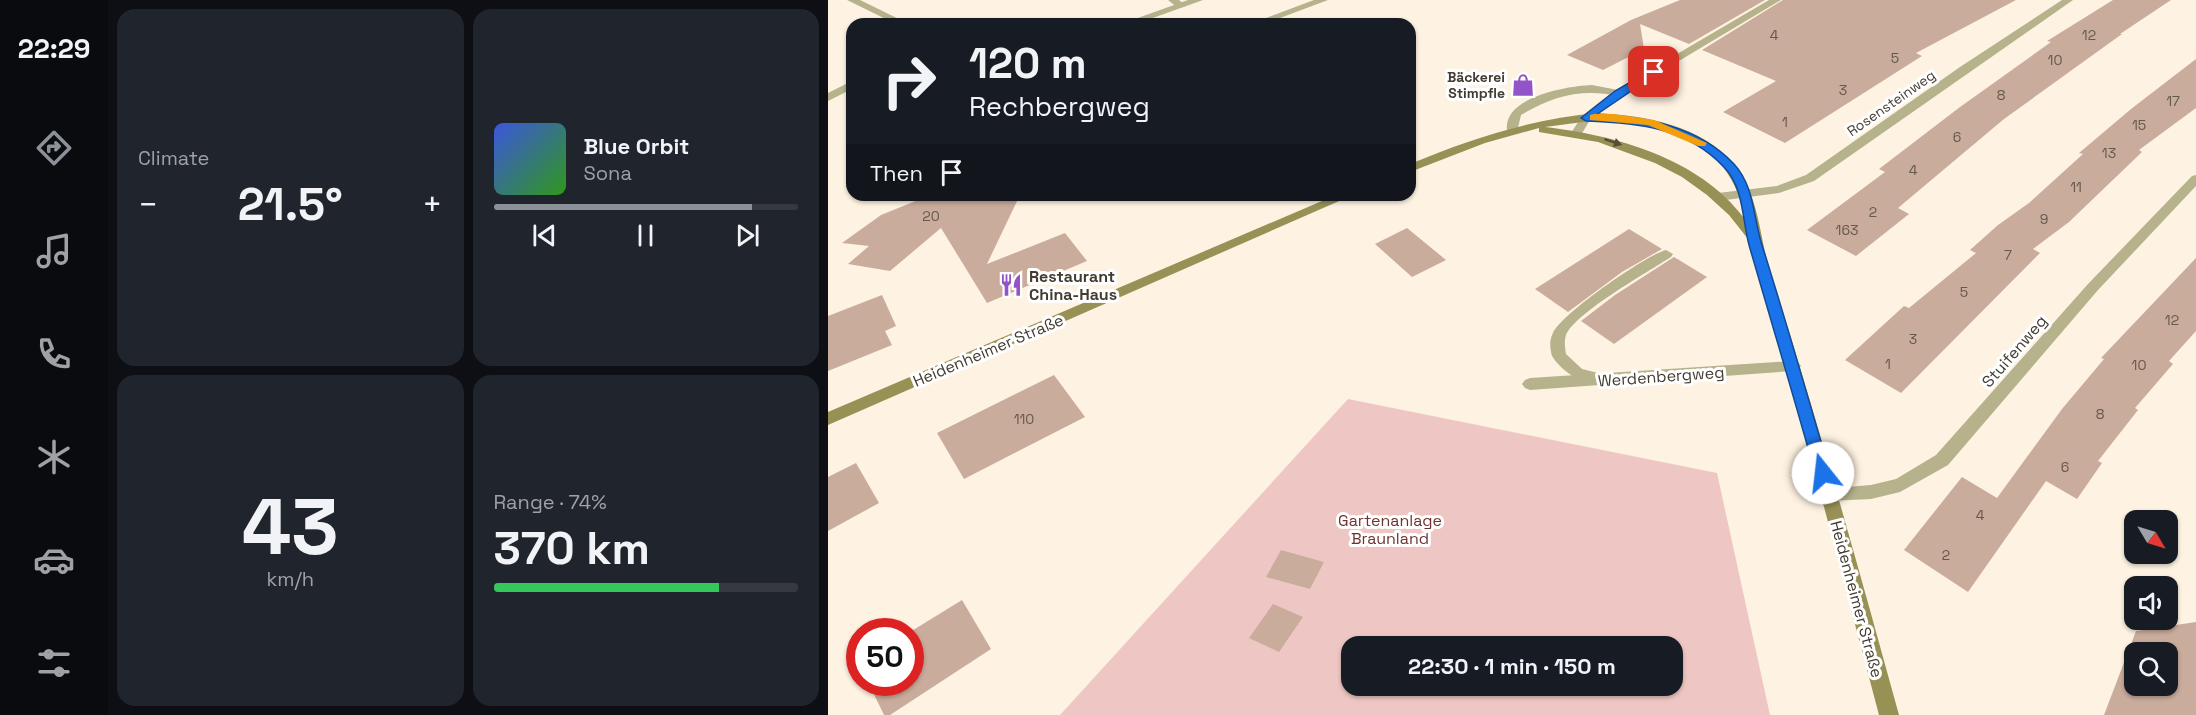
<!DOCTYPE html>
<meta charset="utf-8">
<style>
body{margin:0;font-family:"Space Grotesk",sans-serif;background:#20242c;color:#f1f3f6;height:100vh;display:flex;flex-direction:column;font-size:22px;white-space:nowrap}
*{box-sizing:border-box;margin:0}
p{font-size:20px;color:#9ea1a6}
.icon{flex:none;width:33px;height:33px;fill:none;stroke:currentColor;stroke-width:2;stroke-linecap:round;stroke-linejoin:round}
.map{position:relative;flex:1;overflow:hidden}
.sheet{display:flex;flex-direction:column;gap:9px;padding:9px;background:#0d0f14;width:720px}
.sheet>*{flex:none}
.banner{position:absolute;left:18px;top:18px;width:570px;height:183px;border-radius:18px;box-shadow:0 2px 4px #0004;background:#171b24;color:#f1f3f6;overflow:hidden}
.needle{width:39px;rotate:128deg}
.buttons{position:absolute;left:1296px;top:510px;display:grid;gap:12px}
.buttons a{display:grid;place-items:center;width:54px;height:54px;border-radius:12px;background:#171b24;box-shadow:0 2px 4px #0004;font-size:30px}
.speed{position:absolute;left:18px;top:618px;display:flex;gap:12px;font-size:30px;font-weight:700;text-align:center}
.speed>*{display:grid;place-content:center;width:78px;height:78px;border-radius:50%;background:#171b24;box-shadow:0 2px 4px #0004;line-height:1}
.speed .limit{border:9px solid #d22;background:#fff;color:#111}
.pin{position:absolute;display:grid;place-items:center;width:51px;height:51px;color:#fff;margin:-26px;border-radius:12px;box-shadow:0 3px 9px #0006}
.me{position:absolute;width:66px;margin:-33px;rotate:344deg;stroke-linejoin:round;filter:drop-shadow(0 0 4px #0008)}
.turn{display:flex;align-items:center;gap:21px;height:126px;padding:0 24px;font-size:27px}
.turn .icon{width:78px;height:78px;stroke-width:2.5}
.turn b{display:block;font-size:42px;line-height:51px}
.then{display:flex;align-items:center;height:57px;padding:0 24px;background:#0003;gap:12px;font-size:22px}
.big{font-size:45px;font-weight:700;line-height:1.1}
.sheet .widget{flex:1;display:flex;flex-direction:column;justify-content:center;gap:9px;min-width:0;padding:0 21px;border-radius:18px;background:#20242c}
.sheet .dial{align-items:center;gap:0}
.dial b{font-size:78px;line-height:1}
.song{display:flex;align-items:center;gap:18px}
.cover{width:72px;height:72px;border-radius:9px;background:linear-gradient(135deg,hsl(230 70% 55%),hsl(110 70% 35%))}
.played{height:6px;border-radius:3px;background:linear-gradient(90deg,#8c9099 85%,#363941 85%)}
.keys{display:flex;justify-content:space-around;direction:ltr}
.heat{display:flex;justify-content:space-between;align-items:center;font-size:33px;direction:ltr}
.charge{height:9px;border-radius:4px;background:linear-gradient(90deg,#34c759 74%,#363941 0)}
.sheet .tiles{flex:1;display:grid;gap:9px;grid-template-columns:repeat(2,1fr)}
.trip{position:absolute;left:513px;top:636px;width:342px;height:60px;border-radius:18px;background:#171b24;box-shadow:0 2px 4px #0004;font-weight:700;line-height:60px;text-align:center}
main{display:flex;flex:1;min-height:0}
.tab-bar{display:flex;flex-direction:column;width:108px;justify-content:space-around;align-items:center;background:#090b0e;color:#9ea1a6}
.tab-bar .icon{width:42px;height:42px}
.tab-bar .on{color:#8c9099}
.tab-bar b{font-size:27px;color:#f1f3f6}
.map>svg:first-child{display:block}
.green{fill:#eec7c4;fill-rule:evenodd}
.building{fill:#caac9c;fill-rule:evenodd}
.lines{fill:none;stroke-linecap:round;stroke-linejoin:round}
.lane{fill:#b6b28b;fill-rule:evenodd}
.street{fill:#b6b28b;fill-rule:evenodd}
.secondary{fill:#989156;fill-rule:evenodd}
.oneway{fill:#544d38}
.route{fill:#1a73e8;stroke:#114b97;stroke-width:1.5}
.slow{fill:#f59e0b}
.labels{text-anchor:middle;stroke-width:6;stroke-linejoin:round;paint-order:stroke}
.number-label{font-size:14px;fill:#65584c}
.far-poi-label{font-size:14px;font-weight:bold;fill:#433c31;stroke:#fff;text-anchor:end}
.far-street-label{font-size:14px;fill:#433c31;stroke:#fff}
.poi-label{font-size:16px;font-weight:bold;fill:#433c31;stroke:#fff;text-anchor:start}
.street-label{font-size:16px;fill:#433c31;stroke:#fff}
.park-label{font-size:16px;fill:#6f3230;stroke:#fff}
</style>
<main>
<nav class="tab-bar">
<b>22:29</b>
<svg class="icon on" aria-label="directions" viewBox="0 0 24 24"><path d="M12 3l9 9-9 9-9-9zM9 14v-3h6M13 9l2 2-2 2"/></svg>
<svg class="icon" aria-label="music" viewBox="0 0 24 24"><path d="M9 18V5l10-2v13"/><circle cx="6" cy="18" r="3"/><circle cx="16" cy="16" r="3"/></svg>
<svg class="icon" aria-label="phone" viewBox="0 0 24 24"><path d="M5 4h4l2 5-3 2q2 4 5 5l2-3 5 2v4C11 20 4 13 5 4z"/></svg>
<svg class="icon" aria-label="climate" viewBox="0 0 24 24"><path d="M12 3v18M4 7l16 10M4 17L20 7"/></svg>
<svg class="icon" aria-label="car" viewBox="0 0 24 24"><path d="M5 17H2v-5l4-1 3-4h7l3 4 3 1v5h-3M9 17h6M6 11h13"/><circle cx="7" cy="17" r="2"/><circle cx="17" cy="17" r="2"/></svg>
<svg class="icon" aria-label="filters" viewBox="0 0 24 24"><path d="M4 7h16M4 17h16"/><circle cx="9" cy="7" r="2"/><circle cx="15" cy="17" r="2"/></svg>
</nav>
<section class="sheet">
<div class="tiles">
<div class="widget"><p>Climate</p>
<div class="heat"><a>−</a><b class="big">21.5°</b><a>+</a></div>
</div>
<div class="widget">
<div class="song"><i class="cover"></i><div><b>Blue Orbit</b><p>Sona</p></div></div>
<div class="played"></div>
<div class="keys"><svg class="icon" aria-label="previous" viewBox="0 0 24 24"><path d="M18 5L8 12l10 7zM5 5v14"/></svg><svg class="icon" aria-label="pause" viewBox="0 0 24 24"><path d="M8 5v14M16 5v14"/></svg><svg class="icon" aria-label="next" viewBox="0 0 24 24"><path d="M6 5l10 7-10 7zM19 5v14"/></svg></div>
</div>
<div class="widget dial"><b>43</b><p>km/h</p></div>
<div class="widget"><p>Range · 74%</p><b class="big">370 km</b><div class="charge"></div></div>
</div>
</section>
<div class="map">
<svg width="1368" height="715" viewBox="0 0 1368 715">
<rect width="100%" height="100%" fill="#fef2e2"/>
<path class="green" d="M520 399 889 473 942 715H232ZM524 646H844V686H524Z"/>
<g class="building">
<path d="M852 0H937L861 44 812 24 816 49 775 70 739 55 803 20Z"/>
<path d="M955 0H1188L1088 53 1094 56 957 143 895 112 948 81 874 50Z"/>
<path d="M1285 0H1343L1292 34H1294L1176 119 1070 208 1081 214 1028 256 979 230 1057 172 1051 169 1132 107 1223 42 1219 41Z"/>
<path d="M1368 59V108L1311 150 1314 152 1241 222 1205 249 1212 253 1073 393 1017 360 1076 306 1081 308 1148 253 1142 250 1170 225 1201 203 1255 154 1251 153 1303 109Z"/>
<path d="M93 195 191 197 159 264 237 233 259 261 159 303 113 228 62 271 20 264 41 246 14 243 53 215 95 198Z"/>
<path d="M579 228 618 260 584 277 547 244Z"/>
<path d="M801 229 834 249 794 272 740 312 707 289Z"/>
<path d="M846 257 879 277 786 344 753 321 787 295Z"/>
<path d="M1368 258V331L1341 361 1345 364 1307 408 1310 410 1270 461 1274 463 1249 499 1218 481 1140 592 1076 550 1134 477 1169 498 1234 409 1276 359 1273 358Z"/>
<path d="M54 295 68 326 57 331 64 345 0 371V316Z"/>
<path d="M226 375 257 417 136 479 109 433Z"/>
<path d="M28 463 51 503 0 531V477Z"/>
<path d="M453 550 496 562 482 589 438 577Z"/>
<path d="M134 600 163 649 62 715H56L40 682H82V632Z"/>
<path d="M445 604 475 617 451 652 421 638Z"/>
<path d="M1368 622V715H1276L1308 631ZM1306 652H1340V686H1306Z"/>
</g>
<g class="lines">
<g class="lane">
<path d="M340 0H351L358 6 350 8Z"/>
<path d="M764 85 790 90 796 93 790 96C754 88 724 96 693 115L689 132 685 133 679 130C675 97 739 86 764 85Z"/>
<path d="M838 250 845 254 843 257C820 272 747 313 738 335 736 341 737 348 738 354L754 369 778 375 781 379 778 383C759 389 734 372 724 356 722 348 721 340 725 333 733 314 818 255 838 250Z"/>
</g>
<g class="street">
<path d="M19 0H32L81 24H68Z"/>
<path d="M360 0H375L308 24H293Z"/>
<path d="M486 0H500L436 24H422Z"/>
<path d="M941 0H953L794 95 762 120 753 135H745L743 133 754 116 786 91Z"/>
<path d="M1234 0H1245L986 181 951 193 890 201 884 197 890 193 949 186 978 175 1132 67Z"/>
<path d="M24 81V89L0 101V93Z"/>
<path d="M1368 175V186L1270 290 1120 465 1072 492 1043 499 1001 501 995 499 992 494 995 489 1043 485 1068 479 1108 455 1260 284 1364 176Z"/>
<path d="M965 361 970 362 973 366 970 370 965 371 702 390 697 388 694 384 697 380 702 378Z"/>
</g>
<g class="secondary">
<path d="M770 113C819 116 873 125 906 165 931 194 931 235 942 271 989 418 1030 566 1071 715H1051L977 435 920 239 901 215 879 195 854 177 827 163 770 142 711 132V128L657 143 582 172V164C644 138 704 119 770 113ZM770 120C836 124 905 141 916 218 871 158 787 135 717 127Z"/>
<path d="M508 195H525L0 425V412Z"/>
</g>
</g>
<defs><path id="oneway-solid" d="M-6-.8H1V-3.2L6.5 0L1 3.2V.8H-6Z" transform="scale(1.5)"/></defs>
<use class="oneway" href="#oneway-solid" transform="translate(785 142) rotate(18)"/>
<path class="route" d="M823 70 831 72 768 115C818 117 870 126 906 164 927 187 925 218 934 245 958 321 980 397 1002 473L1000 477H989L987 473C966 397 943 321 921 245 914 219 916 188 896 167 858 127 810 123 758 121L753 118 787 91Z"/>
<path class="slow" d="M766 114H785L826 120 879 143 877 146H870L820 125 762 120V115Z"/>
<defs>
<g id="shop-bare" transform="scale(1.8)"><path d="M-5-2.5h2.3a2.7 3.5 0 0 1 5.4 0H5L5.5 6h-11ZM-1.5-2.5h3a1.5 2.3 0 0 0-3 0Z" fill="#9354ca" stroke="#fff" stroke-width="2.5" paint-order="stroke"/></g>
<g id="restaurant-bare" transform="scale(1.8)"><path d="M-5-6h1v4h1v-4h1v4h1v-4h1v5L-1.5 .5V6h-2V.5L-5-1ZM5-6V6H3V1.5H1.5Q1.5-4 5-6Z" fill="#9354ca" stroke="#fff" stroke-width="2.5" paint-order="stroke"/></g>
</defs>
<g fill-rule="evenodd">
<use href="#shop-bare" x="695" y="85"/>
<use href="#restaurant-bare" x="183" y="285"/>
</g>
<g class="labels">
<g class="number-label">
<text x="946" y="40">4</text>
<text x="1261" y="40">12</text>
<text x="1067" y="63">5</text>
<text x="1227" y="65">10</text>
<text x="1015" y="95">3</text>
<text x="1173" y="100">8</text>
<text x="1345" y="106">17</text>
<text x="957" y="127">1</text>
<text x="1311" y="130">15</text>
<text x="1129" y="142">6</text>
<text x="1281" y="158">13</text>
<text x="1085" y="175">4</text>
<text x="1248" y="192">11</text>
<text x="1045" y="217">2</text>
<text x="103" y="221">20</text>
<text x="1216" y="224">9</text>
<text x="1019" y="235">163</text>
<text x="1180" y="260">7</text>
<text x="1136" y="297">5</text>
<text x="1344" y="325">12</text>
<text x="1085" y="344">3</text>
<text x="1060" y="369">1</text>
<text x="1311" y="370">10</text>
<text x="1272" y="419">8</text>
<text x="196" y="424">110</text>
<text x="1237" y="472">6</text>
<text x="1152" y="520">4</text>
<text x="1118" y="560">2</text>
</g>
<g class="far-poi-label">
<text x="677" y="82">Bäckerei<tspan x="677" dy="16">Stimpfle</tspan></text>
</g>
<g class="far-street-label">
<text transform="translate(1063 103) rotate(-35)" y="5">Rosensteinweg</text>
</g>
<g class="poi-label">
<text x="201" y="282">Restaurant<tspan x="201" dy="18">China-Haus</tspan></text>
</g>
<g class="street-label">
<text transform="translate(160 350) rotate(-23)" y="6">Heidenheimer Straße</text>
<text transform="translate(1186 351) rotate(-49)" y="6">Stuifenweg</text>
<text transform="translate(833 376) rotate(-4)" y="6">Werdenbergweg</text>
<text transform="translate(1029 599) rotate(75)" y="6">Heidenheimer Straße</text>
</g>
<g class="park-label">
<text x="562" y="526">Gartenanlage<tspan x="562" dy="18">Braunland</tspan></text>
</g>
</g>
</svg>
<div class="buttons">
<a><svg class="needle" viewBox="-14 -14 28 28"><path d="M0-13l5 13h-10z" fill="#e53935"/><path d="M0 13l5-13h-10z" fill="#9ea1a6"/></svg></a>
<a><svg class="icon" aria-label="sound" viewBox="0 0 24 24"><path d="M4 9h4l5-4v14l-5-4H4zM17 9q2 3 0 6"/></svg></a>
<a><svg class="icon" aria-label="search" viewBox="0 0 24 24"><circle cx="10" cy="10" r="6"/><path d="M15 15l6 6"/></svg></a>
</div>
<div class="speed"><div class="limit">50</div></div>
<div class="pin" style="left:826px;top:72px;background:#d93025"><svg class="icon" aria-label="arrive" viewBox="0 0 24 24"><path d="M6 21V4h12l-3 4 3 4H6"/></svg></div>
<svg class="me" style="left:995px;top:473px" viewBox="-20 -20 40 40"><circle r="19" fill="#fff"/><path d="M0-13L10 11 0 6-10 11z" fill="#1a73e8"/></svg>
<div class="trip">22:30 · 1 min · 150 m</div>
<div class="banner">
<div class="turn"><svg class="icon" aria-label="right" viewBox="0 0 24 24"><path d="M7 20v-9h11M14 6l5 5-5 5"/></svg><div><b>120 m</b>Rechbergweg</div></div>
<div class="then">Then<svg class="icon" aria-label="arrive" viewBox="0 0 24 24"><path d="M6 21V4h12l-3 4 3 4H6"/></svg></div>
</div>
</div>
</main>
